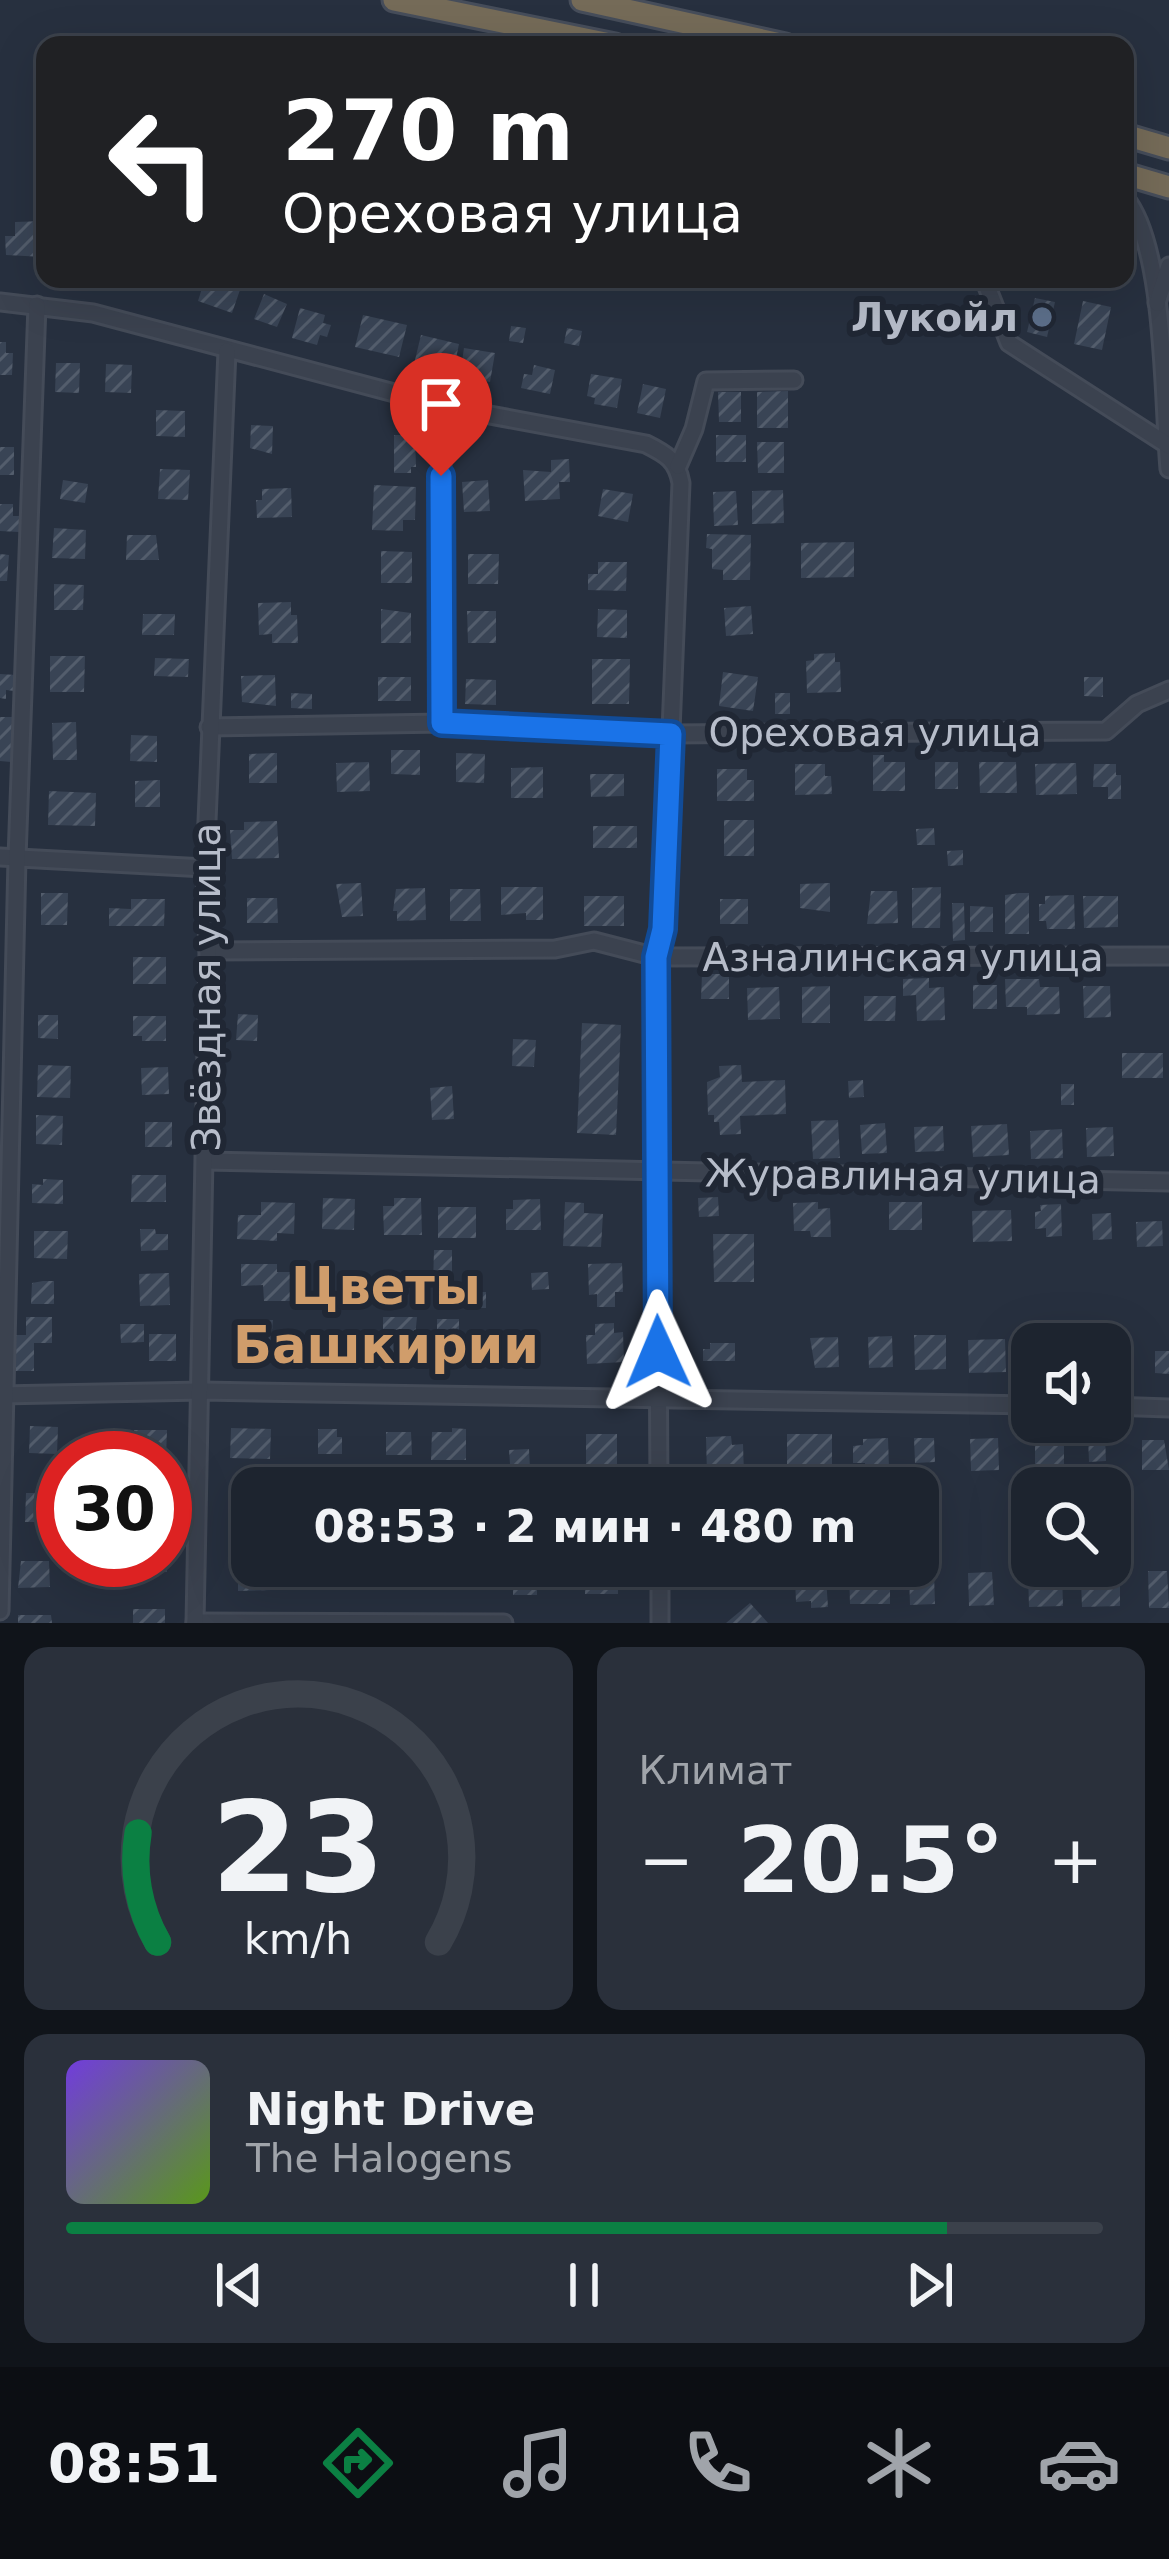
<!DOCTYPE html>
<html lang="ru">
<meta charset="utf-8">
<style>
body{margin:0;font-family:"DejaVu Sans",sans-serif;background:#2a303b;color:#f1f3f6;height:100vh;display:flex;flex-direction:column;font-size:45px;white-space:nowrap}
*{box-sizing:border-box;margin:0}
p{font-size:39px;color:#a0a4aa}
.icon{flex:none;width:66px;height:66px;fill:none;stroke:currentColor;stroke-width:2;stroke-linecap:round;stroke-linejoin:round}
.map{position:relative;height:1623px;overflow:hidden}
.sheet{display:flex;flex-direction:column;gap:24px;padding:24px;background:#10141a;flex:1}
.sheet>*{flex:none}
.hud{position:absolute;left:36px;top:36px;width:1098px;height:252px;border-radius:24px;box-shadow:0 12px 48px #0002,0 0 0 3px #3b414b;background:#202124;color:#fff;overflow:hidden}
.tools{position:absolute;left:1011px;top:1323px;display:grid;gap:24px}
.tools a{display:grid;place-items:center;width:120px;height:120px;border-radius:24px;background:#1d242f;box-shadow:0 12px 48px #0002,0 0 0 3px #3b414b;font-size:60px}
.speed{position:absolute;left:36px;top:1431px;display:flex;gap:24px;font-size:60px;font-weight:700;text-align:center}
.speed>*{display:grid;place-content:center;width:156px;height:156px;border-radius:50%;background:#1d242f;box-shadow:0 12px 48px #0002,0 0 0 3px #3b414b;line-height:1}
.speed .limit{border:18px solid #d22;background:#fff;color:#111}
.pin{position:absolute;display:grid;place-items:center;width:102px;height:102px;color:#fff;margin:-123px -51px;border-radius:50% 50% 50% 0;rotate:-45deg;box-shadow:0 0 12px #0007}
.pin .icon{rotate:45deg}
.me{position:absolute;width:132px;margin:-66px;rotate:359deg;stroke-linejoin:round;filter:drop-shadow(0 0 9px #0008)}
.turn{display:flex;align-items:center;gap:42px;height:252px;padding:0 48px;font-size:54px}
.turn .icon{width:156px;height:156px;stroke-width:2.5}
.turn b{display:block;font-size:84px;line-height:102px}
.big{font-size:90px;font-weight:700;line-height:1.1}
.sheet .tile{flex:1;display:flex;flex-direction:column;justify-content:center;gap:18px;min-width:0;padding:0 42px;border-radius:24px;background:#2a303b}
.sheet .dial{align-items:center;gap:0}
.dial svg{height:312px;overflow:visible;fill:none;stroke:#3b414b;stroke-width:7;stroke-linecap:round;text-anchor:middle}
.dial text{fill:#f1f3f6;stroke:none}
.song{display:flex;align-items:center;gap:36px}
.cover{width:144px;height:144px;border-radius:18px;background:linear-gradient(135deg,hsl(260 70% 55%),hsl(90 70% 35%))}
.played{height:12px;border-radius:6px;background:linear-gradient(90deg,#0b8043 85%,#3b414b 85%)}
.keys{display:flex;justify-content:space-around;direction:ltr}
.heat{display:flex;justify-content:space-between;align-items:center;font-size:66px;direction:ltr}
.sheet .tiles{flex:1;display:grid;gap:24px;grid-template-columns:1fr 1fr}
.tile:last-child{grid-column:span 2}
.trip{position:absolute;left:231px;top:1467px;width:708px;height:120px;border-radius:24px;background:#1d242f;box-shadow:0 12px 48px #0002,0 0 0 3px #3b414b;font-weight:700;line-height:120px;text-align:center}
.tabs{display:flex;height:192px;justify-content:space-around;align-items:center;background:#0c0e13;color:#a0a4aa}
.tabs .icon{width:84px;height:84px}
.tabs .selected{color:#0b8043}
.tabs b{font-size:54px;color:#f1f3f6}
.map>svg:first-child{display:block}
.building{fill:url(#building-hatch)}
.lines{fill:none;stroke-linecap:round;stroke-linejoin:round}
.minor-casing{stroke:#444b58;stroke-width:21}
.highway-casing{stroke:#464d5a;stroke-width:27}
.minor{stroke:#3b424f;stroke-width:15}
.highway{stroke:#756b58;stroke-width:21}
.route-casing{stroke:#114b97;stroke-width:30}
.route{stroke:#1a73e8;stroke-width:21}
.service-dot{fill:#5c6f8a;stroke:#202734;stroke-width:4.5}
.labels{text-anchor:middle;stroke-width:12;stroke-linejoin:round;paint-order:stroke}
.poi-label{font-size:39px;font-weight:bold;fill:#b7bdca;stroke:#202734;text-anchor:end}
.street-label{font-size:39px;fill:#b7bdca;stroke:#202734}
.district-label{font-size:51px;font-weight:bold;fill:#d09d6b;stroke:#202734}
</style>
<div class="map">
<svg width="1169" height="1623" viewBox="0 0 1169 1623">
<defs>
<pattern id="building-hatch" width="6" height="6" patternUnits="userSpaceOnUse" patternTransform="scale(3)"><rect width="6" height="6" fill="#394455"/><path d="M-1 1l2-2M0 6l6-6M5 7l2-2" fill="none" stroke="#535d6c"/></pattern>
</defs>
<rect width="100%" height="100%" fill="#27303f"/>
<g class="building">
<path d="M43 221 44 257 6 255 5 236H15V222Z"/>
<path d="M150 279H186L185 288Z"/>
<path d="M216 279 241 287 232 313 198 301 203 285 212 288Z"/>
<path d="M264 294 287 304 277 327 254 319Z"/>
<path d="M1035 298 1055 302 1047 337 1027 332Z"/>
<path d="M1083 301 1111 307 1102 350 1074 344Z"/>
<path d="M300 308 325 315 323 323 331 325 327 337 320 335 317 345 292 338Z"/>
<path d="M363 315 407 325 399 357 355 347Z"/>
<path d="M511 326 526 328 523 343 509 341Z"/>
<path d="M567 328 582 331 579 346 564 343Z"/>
<path d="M421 335 459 344 453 373 414 364Z"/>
<path d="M0 342H6V353H13L12 375H0Z"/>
<path d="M464 348 495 353 490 382 473 379 471 389 458 387Z"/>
<path d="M56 363H80L79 393 55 392Z"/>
<path d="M106 364 132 365 131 393 105 392Z"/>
<path d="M534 365 555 370 550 394 521 388 524 374 532 375Z"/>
<path d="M591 374 622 379 617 408 594 404 595 398 587 396Z"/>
<path d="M643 384 666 389 660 418 637 413Z"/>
<path d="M788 391V428H757V392Z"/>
<path d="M718 392H741V422H719Z"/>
<path d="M156 410 185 411V437L156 436Z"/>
<path d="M251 425 273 426 272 454 250 448Z"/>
<path d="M394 435H415L416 467H411V473H394Z"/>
<rect x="716" y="435" width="30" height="27"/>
<path d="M757 442H784V473H758Z"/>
<rect x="0" y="447" width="14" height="28"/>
<path d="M569 459 570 482H559L560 499 525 501 523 470 551 472V460Z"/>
<path d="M160 469 190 470 188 500 158 499Z"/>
<path d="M63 480 88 484 85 503 60 499Z"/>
<path d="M488 480 490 511 464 512 462 482Z"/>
<path d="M374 485 416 487 415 520H403V531L372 530Z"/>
<path d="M291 488 292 517 257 518 256 500H262V489Z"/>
<path d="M603 489 633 494 628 522 598 516Z"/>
<path d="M783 490 784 523 752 524V491Z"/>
<path d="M736 491 738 525 714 526 713 492Z"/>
<path d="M0 504H13V516H19V532L0 531Z"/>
<path d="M54 528 86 530 85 559 52 558Z"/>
<path d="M707 534 751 535 750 580H723V570L712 569V549L706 548Z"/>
<path d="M127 535H156L159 560H126Z"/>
<path d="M854 542V577L801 578V543Z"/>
<path d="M381 551 412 552V583H381Z"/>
<path d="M0 554 9 555 7 581H0Z"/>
<path d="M468 554H499L498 584H468Z"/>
<path d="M598 562H627L626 591 588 590V574H598Z"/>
<path d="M54 584 84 585 83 610H54Z"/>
<path d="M291 602V615H297L298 643H272V634L259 635 258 603Z"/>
<path d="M751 606 753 634 726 636 724 608Z"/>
<path d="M381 609 411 613V643H381Z"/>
<path d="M598 609 627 610V638L597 637Z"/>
<path d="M467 611H496V643H468Z"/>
<path d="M143 614H175L174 635H142Z"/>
<path d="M835 653V662H840L841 692 807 693 806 661 814 660V654Z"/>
<path d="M50 656H85L84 692H50Z"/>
<path d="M155 658 189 659 188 677 154 676Z"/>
<path d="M592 659H630L629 704H592Z"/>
<path d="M723 672 758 677 753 711 719 706Z"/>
<path d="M0 674 16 675 15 691 6 690V699L0 698Z"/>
<path d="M275 675 276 706 242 702 241 676Z"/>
<rect x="378" y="677" width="33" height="24"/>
<path d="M1084 677H1103V697L1084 696Z"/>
<path d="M466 679 496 680V705L465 704Z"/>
<path d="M291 693 312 694V709L291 708Z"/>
<rect x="775" y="693" width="15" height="21"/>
<path d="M0 717H12L11 762 0 761Z"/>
<path d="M76 722 77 760H53L52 723Z"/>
<path d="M131 735 157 736V762L130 761Z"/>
<path d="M391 750H420V775L391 774Z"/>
<path d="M277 753V783H249V754Z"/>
<path d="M456 753 485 754 484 783 456 782Z"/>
<path d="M873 755H884V762H905V791H873Z"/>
<path d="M369 762 370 791 337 792 336 763Z"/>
<rect x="935" y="762" width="23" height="27"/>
<path d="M979 762H1016L1017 793H980Z"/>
<path d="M1076 763 1077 794 1036 795 1035 764Z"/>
<path d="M795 764H825V776H831L832 794 795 795Z"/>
<path d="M1094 764H1116V775H1121V799H1108V787H1093Z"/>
<path d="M543 767V798H511V768Z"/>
<path d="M717 769H747V780H754V801H717Z"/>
<path d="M590 774H624V796L591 797Z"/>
<path d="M160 780V807H135V781Z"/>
<path d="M49 791 96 793 95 826 48 825Z"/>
<rect x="724" y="820" width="30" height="36"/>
<path d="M277 821 279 858 232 859 230 830H244V822Z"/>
<rect x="593" y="826" width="44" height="22"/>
<path d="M934 828 935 845H917L916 829Z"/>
<path d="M963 850V865L948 866 947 851Z"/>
<path d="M361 883 363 916 342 917 336 884Z"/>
<path d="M830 883V912L800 908V884Z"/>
<path d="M501 887H543V920H526V913L501 915Z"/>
<path d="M941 887 940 928H912V888Z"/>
<path d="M425 888 426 920 397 921V911H393L396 889Z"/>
<path d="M450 889H480L481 921H450Z"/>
<path d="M871 891H897L898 923 867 924Z"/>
<path d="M41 893H68L67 925H41Z"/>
<path d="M1019 893H1029V934H1005V895Z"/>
<path d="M1074 895 1075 929H1047L1046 921H1039V904H1045V896Z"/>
<rect x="584" y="896" width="40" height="30"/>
<path d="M1083 896H1118V927L1084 928Z"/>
<path d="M247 898H277L278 923H247Z"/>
<path d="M131 899H165L164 926H109V908L131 909Z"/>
<rect x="720" y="899" width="28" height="25"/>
<path d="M952 903H964L965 940 953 941Z"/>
<path d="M970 906 993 907V932H970Z"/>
<rect x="133" y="957" width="33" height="27"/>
<path d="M702 974H729V999H701Z"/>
<path d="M929 978V988L944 987 945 1020 917 1021 916 995 903 996V979Z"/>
<path d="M1005 979H1039L1040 987H1059L1060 1014 1027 1015V1007H1006Z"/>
<rect x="973" y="985" width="24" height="24"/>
<path d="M830 986V1023H802V987Z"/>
<path d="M1083 986H1110L1111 1017 1084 1018Z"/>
<path d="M779 987 780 1019 748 1020 747 988Z"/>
<path d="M864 996H896L895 1021H864Z"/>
<path d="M238 1014 258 1015 257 1041 236 1040Z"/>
<path d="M38 1015H58V1039L38 1038Z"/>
<path d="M133 1016H166V1041H142V1036H133Z"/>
<path d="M582 1023 621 1025 616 1135 577 1133Z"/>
<path d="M513 1039 536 1040 534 1067 512 1066Z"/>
<rect x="1122" y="1053" width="41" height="25"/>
<path d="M38 1065 71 1066 70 1098 37 1097Z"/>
<path d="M741 1065 742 1082 785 1080 786 1114 740 1116 741 1134 720 1135 719 1122H714V1115H708L707 1082 720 1077 719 1066Z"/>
<path d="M168 1067 169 1094 142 1095 141 1068Z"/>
<path d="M863 1080 864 1097 849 1098 848 1081Z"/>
<rect x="1061" y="1084" width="13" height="21"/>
<path d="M452 1086 454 1119 432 1120 430 1088Z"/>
<path d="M36 1115 63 1116 62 1145 36 1144Z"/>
<path d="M838 1120 840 1158 813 1159 811 1121Z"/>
<rect x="145" y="1122" width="27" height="25"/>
<path d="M885 1123 887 1153 862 1154 860 1125Z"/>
<path d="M1007 1124 1009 1155 973 1157 971 1126Z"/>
<path d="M943 1126 944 1151 915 1152 914 1127Z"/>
<path d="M1113 1127 1114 1156 1087 1157 1086 1128Z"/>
<path d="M1062 1129 1063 1158 1031 1159 1030 1131Z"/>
<path d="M132 1175H166V1202H131Z"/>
<path d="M43 1179 63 1180V1204L32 1203V1184L43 1185Z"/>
<path d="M718 1197 719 1216 699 1217 698 1198Z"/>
<path d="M323 1198 355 1199 354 1230 322 1229Z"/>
<path d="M394 1198H421L422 1235H384L383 1206H394Z"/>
<path d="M540 1199 541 1230H506V1209H513V1200Z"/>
<path d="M261 1202 295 1203 294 1234 277 1233V1241L237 1239 238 1215H261Z"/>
<path d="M565 1202 584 1203V1213L603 1214 601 1247 563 1246Z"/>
<path d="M818 1202V1209L830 1208 831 1237H811L810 1231H794L793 1203Z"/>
<rect x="889" y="1202" width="33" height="28"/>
<path d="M1061 1204 1062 1236 1046 1237V1228L1035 1229V1212L1041 1211 1040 1205Z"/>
<rect x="438" y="1207" width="38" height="31"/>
<path d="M1011 1210 1012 1241 973 1242 972 1211Z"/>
<path d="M1111 1213 1112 1239 1093 1240 1092 1214Z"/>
<path d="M1162 1221 1163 1246 1137 1247 1136 1222Z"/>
<path d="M140 1229H155L156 1234H168V1250L141 1251Z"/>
<path d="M34 1231H68L67 1259 34 1258Z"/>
<path d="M713 1234H754V1282H714Z"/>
<path d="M434 1250H452V1285H433Z"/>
<path d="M622 1263 623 1292H615V1307H597V1294L589 1295 588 1264Z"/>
<path d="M241 1264H277V1272H294L295 1301H264L263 1285 241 1286Z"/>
<path d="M548 1272 549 1289 532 1290 531 1273Z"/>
<path d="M169 1273 170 1305 140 1306 139 1274Z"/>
<path d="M43 1281H54V1304H31L32 1283Z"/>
<rect x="460" y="1292" width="26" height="16"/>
<path d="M26 1317H52V1343H34V1371H14V1335H26Z"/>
<path d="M383 1317H417L413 1357H383Z"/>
<rect x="437" y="1319" width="22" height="39"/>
<path d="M273 1320 269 1359 243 1360V1331H249L248 1321Z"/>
<path d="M614 1323V1333L623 1332 624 1362 587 1364 586 1335H595V1324Z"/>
<path d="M120 1324H144V1342L121 1343Z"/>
<path d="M505 1332H530V1361L505 1357Z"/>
<rect x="149" y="1334" width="27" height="27"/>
<path d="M914 1335H946V1369L915 1370Z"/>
<path d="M892 1336 893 1367 869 1368 868 1337Z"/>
<path d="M838 1337 839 1367 815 1368 810 1338Z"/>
<path d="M298 1339 313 1340 312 1366H298Z"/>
<path d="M1005 1339 1006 1372 969 1373 968 1340Z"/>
<path d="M710 1343H735V1361H703V1349H710Z"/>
<path d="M1155 1351H1169V1374L1155 1373Z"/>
<path d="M30 1426 58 1427 57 1454 29 1453Z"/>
<path d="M231 1428 271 1429 270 1459 230 1458Z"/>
<path d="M452 1428 466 1429V1460H431L432 1432H452Z"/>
<path d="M318 1429H337V1437H342V1454H318Z"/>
<path d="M134 1430H167L166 1458H134Z"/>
<path d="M386 1432H411L412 1455H386Z"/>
<rect x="586" y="1434" width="31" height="39"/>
<path d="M787 1434H832V1470L787 1467Z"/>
<path d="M731 1436 732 1445 743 1444 744 1474 707 1475 706 1437Z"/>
<path d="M1088 1437H1105L1106 1461 1089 1462Z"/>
<path d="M888 1438 889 1468H865V1463H853V1446L863 1445V1439Z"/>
<path d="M914 1438H934L935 1462 915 1463Z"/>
<path d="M998 1438 999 1470 971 1471 970 1439Z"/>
<path d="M1035 1438H1064V1470L1035 1471Z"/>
<path d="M1142 1440H1164L1169 1470H1142Z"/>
<path d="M529 1449 531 1488H500L499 1464H510L509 1450Z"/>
<path d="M241 1490H252V1520L235 1519V1497H241Z"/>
<path d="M26 1493H45V1500H51L50 1522H25Z"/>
<rect x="165" y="1510" width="13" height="25"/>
<rect x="139" y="1560" width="28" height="12"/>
<path d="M21 1561H49L50 1587 18 1588Z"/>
<path d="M238 1564 271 1566V1590L238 1591Z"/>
<path d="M349 1566H379V1586L349 1587Z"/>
<path d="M383 1566H413L409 1588 383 1589Z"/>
<path d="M439 1566H472L471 1586 439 1585Z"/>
<path d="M513 1566 537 1567V1595H513Z"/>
<path d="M586 1566H618V1594H585Z"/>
<path d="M1148 1571H1167L1169 1608H1149Z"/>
<path d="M992 1572 994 1605 969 1606 968 1573Z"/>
<path d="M1062 1572 1063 1606 1029 1607 1028 1573Z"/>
<path d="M849 1573H866V1580H890V1604H850Z"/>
<path d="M934 1574 935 1604 910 1605 909 1575Z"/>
<path d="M1086 1574H1120V1606L1082 1607 1081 1582H1086Z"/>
<path d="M826 1578 828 1607 811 1608V1601L796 1602 795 1580Z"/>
<path d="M750 1603 768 1623H726Z"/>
<rect x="133" y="1609" width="32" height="14"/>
<path d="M18 1615H51L52 1623H18Z"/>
</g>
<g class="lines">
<g class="minor-casing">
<g id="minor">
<path d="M1125 198C1166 247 1163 403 1169 469"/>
<path d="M984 279 1009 343 1169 446"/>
<path d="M0 302 93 313 447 407 646 444C666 454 677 460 681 483L663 929 656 957 659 1488"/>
<path d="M1157 303 1169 266"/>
<path d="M678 466 694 429 706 381 794 380"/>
<path d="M442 723 441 476 447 407"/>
<path d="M209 727 442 723 671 734 1106 731 1137 704 1169 690"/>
<path d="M0 857 205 868"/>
<path d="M208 951 555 949 594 941 656 957 1169 956"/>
<path d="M205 1161 1169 1182"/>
<path d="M0 1395 202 1391 1032 1405"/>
<path d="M1110 1406 1169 1408"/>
<path d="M660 1566V1623"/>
<path d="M0 1611 17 858 37 305"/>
<path d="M195 1622 504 1623"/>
<path d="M195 1623 208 951 205 868 227 351"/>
</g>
</g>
<g class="highway-casing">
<g id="highway">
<path d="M394 0 615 45"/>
<path d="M582 0 785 45"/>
<path d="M1125 135 1169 148"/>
<path d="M1125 174 1169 187"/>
</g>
</g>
<use href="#minor" class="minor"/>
<use href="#highway" class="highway"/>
</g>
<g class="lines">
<g class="route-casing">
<path id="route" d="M441 476 442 723 671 734 663 929 656 957 658 1352"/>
</g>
<use href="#route" class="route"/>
</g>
<circle class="service-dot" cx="1042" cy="317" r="12"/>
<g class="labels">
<g class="poi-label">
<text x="1018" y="331">Лукойл</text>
</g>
<g class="street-label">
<text x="875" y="746">Ореховая улица</text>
<text x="903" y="971">Азналинская улица</text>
<text transform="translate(206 987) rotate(-90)" y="14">Звёздная улица</text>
<text transform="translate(903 1176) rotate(1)" y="14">Журавлиная улица</text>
</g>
<g class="district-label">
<text x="386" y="1304">Цветы<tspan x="386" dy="59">Башкирии</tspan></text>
</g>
</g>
</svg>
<div class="tools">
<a><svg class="icon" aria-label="sound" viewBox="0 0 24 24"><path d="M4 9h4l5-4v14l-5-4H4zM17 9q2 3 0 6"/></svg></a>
<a><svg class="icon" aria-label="search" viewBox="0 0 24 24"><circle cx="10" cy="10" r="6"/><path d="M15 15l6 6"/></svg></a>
</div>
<div class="speed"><div class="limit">30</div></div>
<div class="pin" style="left:441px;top:476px;background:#d93025"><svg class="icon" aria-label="arrive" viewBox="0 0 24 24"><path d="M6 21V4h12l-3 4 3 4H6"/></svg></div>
<svg class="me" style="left:658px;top:1352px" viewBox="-20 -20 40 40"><path d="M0-17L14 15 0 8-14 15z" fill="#1a73e8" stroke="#fff" stroke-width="4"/></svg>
<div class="trip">08:53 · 2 мин · 480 m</div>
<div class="hud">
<div class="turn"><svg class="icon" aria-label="left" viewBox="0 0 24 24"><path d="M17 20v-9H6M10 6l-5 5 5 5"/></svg><div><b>270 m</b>Ореховая улица</div></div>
</div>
</div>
<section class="sheet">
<div class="tiles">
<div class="tile dial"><svg viewBox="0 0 100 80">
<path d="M14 69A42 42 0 1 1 86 69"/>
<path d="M14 69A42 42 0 0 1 9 41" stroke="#0b8043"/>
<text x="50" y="56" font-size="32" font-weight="700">23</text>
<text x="50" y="72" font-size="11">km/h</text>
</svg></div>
<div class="tile"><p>Климат</p>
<div class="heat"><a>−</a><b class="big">20.5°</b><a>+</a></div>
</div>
<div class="tile">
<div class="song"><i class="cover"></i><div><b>Night Drive</b><p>The Halogens</p></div></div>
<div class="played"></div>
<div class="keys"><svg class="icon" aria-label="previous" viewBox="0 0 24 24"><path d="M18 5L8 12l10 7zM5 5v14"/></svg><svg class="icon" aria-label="pause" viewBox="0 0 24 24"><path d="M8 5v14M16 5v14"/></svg><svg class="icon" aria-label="next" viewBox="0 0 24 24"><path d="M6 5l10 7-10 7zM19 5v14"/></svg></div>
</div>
</div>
</section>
<nav class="tabs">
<b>08:51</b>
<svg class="icon selected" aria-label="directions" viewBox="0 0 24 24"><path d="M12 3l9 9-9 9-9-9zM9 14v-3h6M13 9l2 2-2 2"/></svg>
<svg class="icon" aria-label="music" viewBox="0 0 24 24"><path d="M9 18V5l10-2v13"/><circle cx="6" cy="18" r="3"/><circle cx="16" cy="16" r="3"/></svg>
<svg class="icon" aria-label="phone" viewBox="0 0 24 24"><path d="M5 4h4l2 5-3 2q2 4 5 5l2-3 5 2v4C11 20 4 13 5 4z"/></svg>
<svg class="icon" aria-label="climate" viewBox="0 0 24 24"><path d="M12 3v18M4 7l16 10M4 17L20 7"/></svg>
<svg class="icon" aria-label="car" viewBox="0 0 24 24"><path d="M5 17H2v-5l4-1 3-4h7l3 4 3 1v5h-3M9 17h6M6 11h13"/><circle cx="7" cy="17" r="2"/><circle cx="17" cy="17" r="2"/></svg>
</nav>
